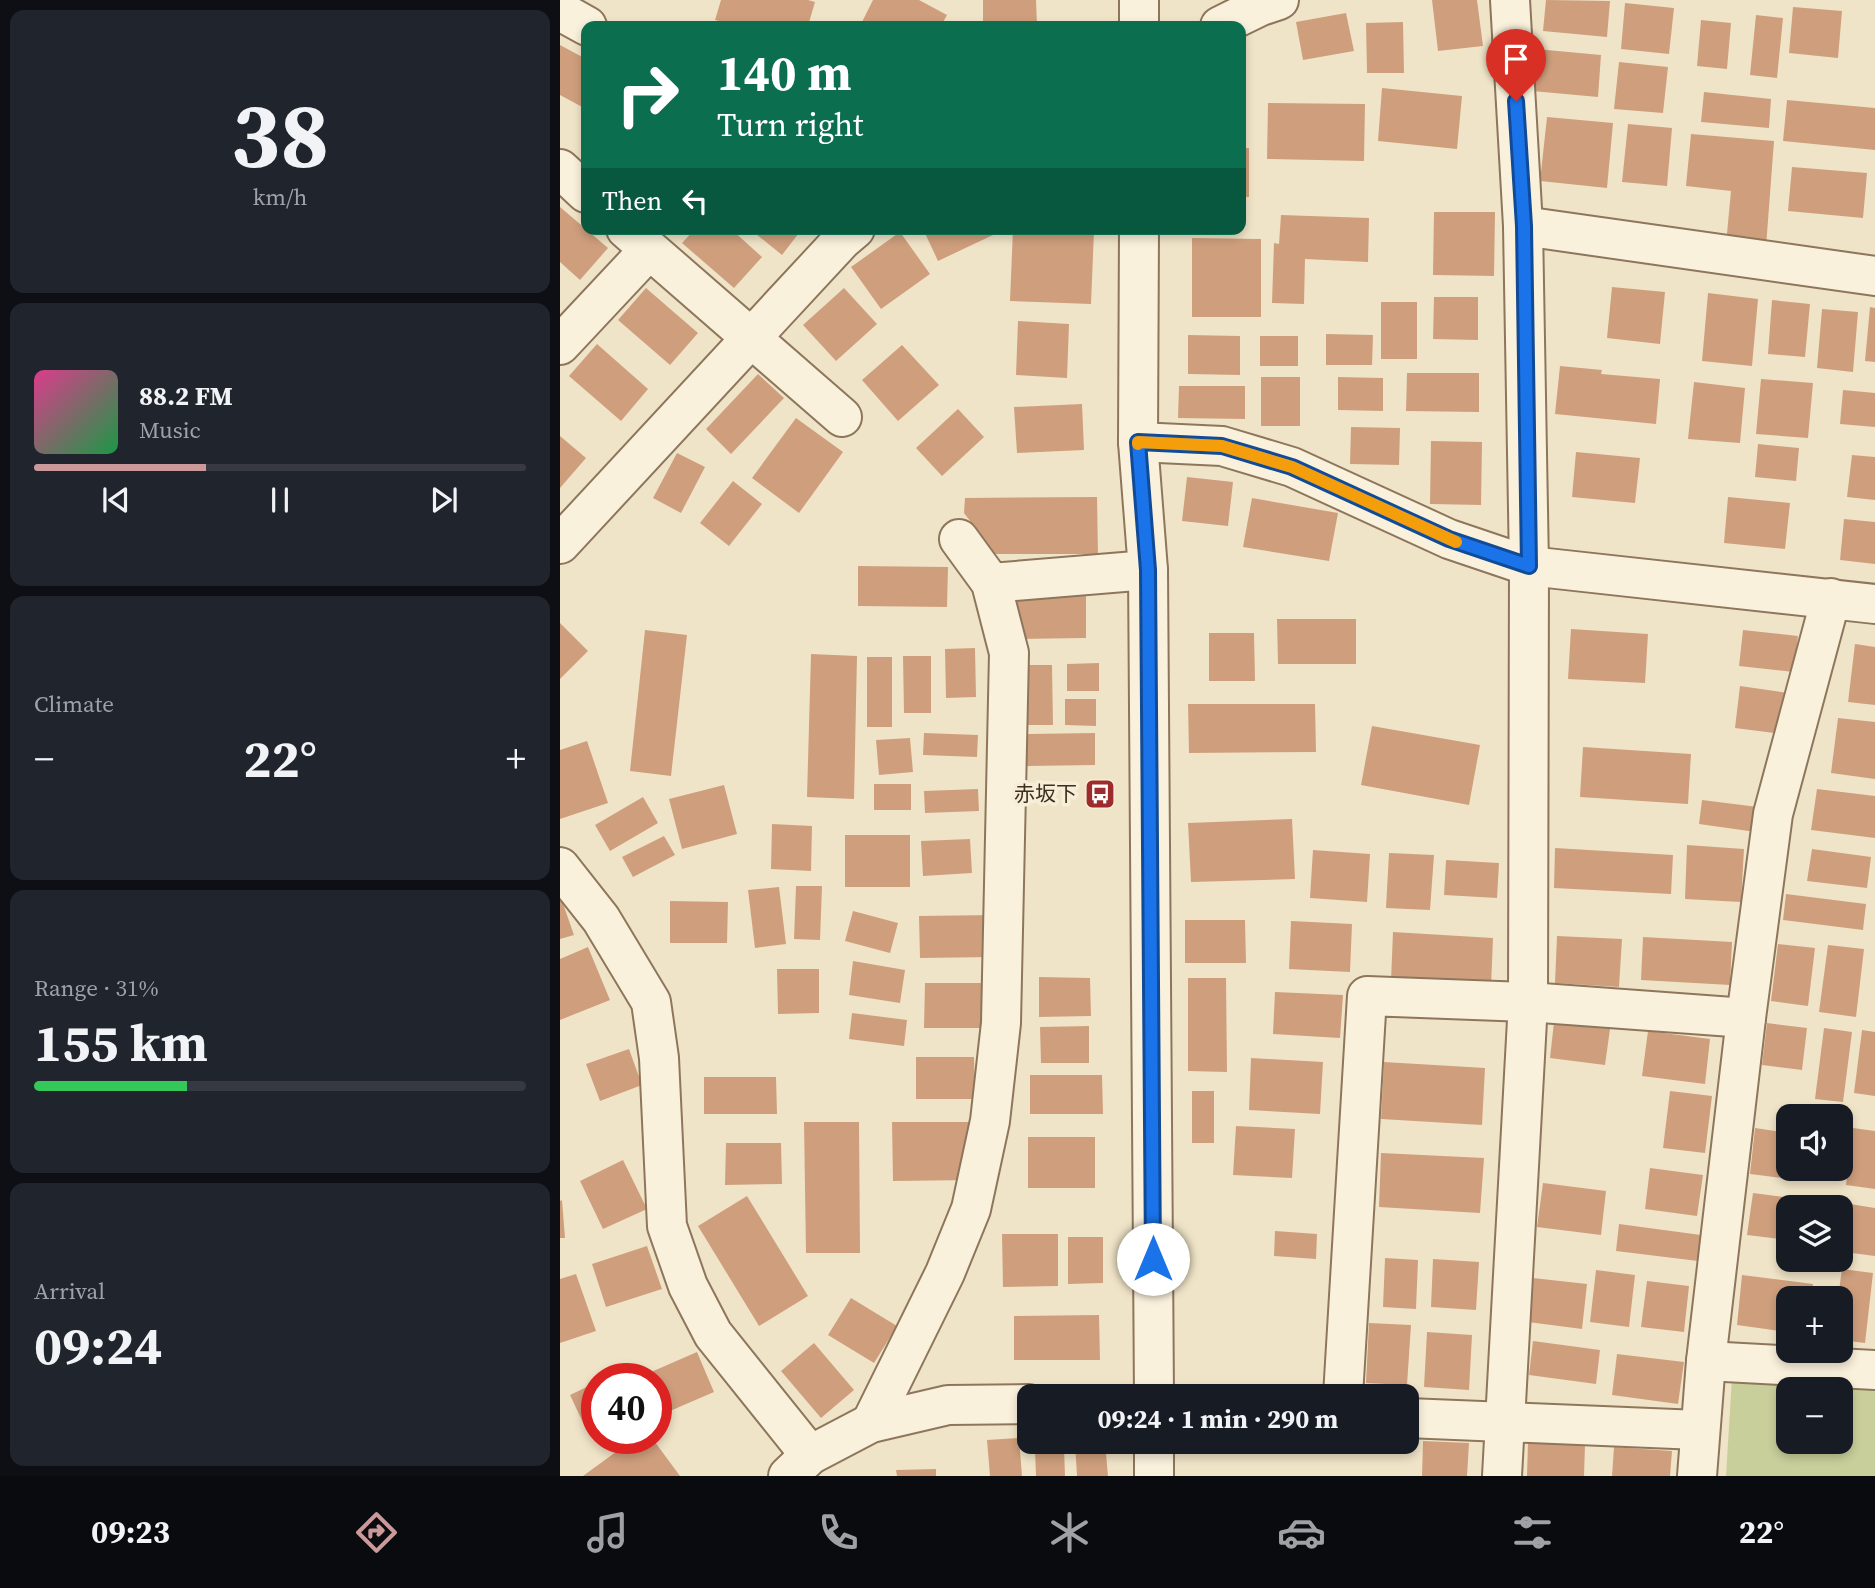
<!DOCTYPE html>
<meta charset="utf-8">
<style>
body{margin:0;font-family:"Source Serif 4","Noto Sans JP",serif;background:#20242c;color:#f1f3f6;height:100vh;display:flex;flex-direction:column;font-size:26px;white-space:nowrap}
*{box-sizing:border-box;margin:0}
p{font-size:23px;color:#9ea1a6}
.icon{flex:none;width:38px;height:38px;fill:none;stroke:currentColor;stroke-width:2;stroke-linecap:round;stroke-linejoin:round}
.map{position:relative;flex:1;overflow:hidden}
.panel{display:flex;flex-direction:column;gap:10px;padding:10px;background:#0d0f14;width:560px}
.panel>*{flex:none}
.top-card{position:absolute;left:21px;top:21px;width:665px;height:214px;border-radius:14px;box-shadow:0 4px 10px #0003;background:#0b6e4f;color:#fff;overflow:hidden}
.buttons{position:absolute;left:1216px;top:1104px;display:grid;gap:14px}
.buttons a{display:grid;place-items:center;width:77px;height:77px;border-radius:14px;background:#171b24;box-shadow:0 4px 10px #0003;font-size:35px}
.speed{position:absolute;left:21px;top:1363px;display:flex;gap:14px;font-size:35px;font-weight:700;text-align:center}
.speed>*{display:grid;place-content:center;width:91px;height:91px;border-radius:50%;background:#171b24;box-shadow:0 4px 10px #0003;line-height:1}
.speed .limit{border:10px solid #d22;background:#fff;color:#111}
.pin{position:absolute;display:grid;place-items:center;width:60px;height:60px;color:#fff;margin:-72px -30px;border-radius:50% 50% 50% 0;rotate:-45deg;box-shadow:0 0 7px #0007}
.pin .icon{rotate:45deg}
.me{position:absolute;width:77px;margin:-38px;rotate:0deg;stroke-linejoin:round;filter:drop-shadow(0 0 5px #0008)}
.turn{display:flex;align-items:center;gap:24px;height:147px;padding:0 21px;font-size:32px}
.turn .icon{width:91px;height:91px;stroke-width:2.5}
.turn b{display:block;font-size:49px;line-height:60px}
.then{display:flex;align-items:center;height:66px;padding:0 21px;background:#0003;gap:14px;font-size:26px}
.big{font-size:52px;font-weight:700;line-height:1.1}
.panel .tile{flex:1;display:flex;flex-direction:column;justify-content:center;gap:10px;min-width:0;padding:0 24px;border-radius:14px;background:#20242c}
.panel .dial{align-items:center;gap:0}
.dial b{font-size:91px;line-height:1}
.song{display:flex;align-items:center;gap:21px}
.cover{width:84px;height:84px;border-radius:10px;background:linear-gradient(135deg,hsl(330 70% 55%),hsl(140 70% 35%))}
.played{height:7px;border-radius:4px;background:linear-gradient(90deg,#cc999b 35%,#363941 35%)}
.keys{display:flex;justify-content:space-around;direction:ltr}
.heat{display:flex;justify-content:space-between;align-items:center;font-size:38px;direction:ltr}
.charge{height:10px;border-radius:5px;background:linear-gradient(90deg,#34c759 31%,#363941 0)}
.trip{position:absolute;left:457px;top:1384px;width:402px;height:70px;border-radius:14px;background:#171b24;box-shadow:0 4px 10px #0003;font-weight:700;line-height:70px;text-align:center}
.menu{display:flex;height:112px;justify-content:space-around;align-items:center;background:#090b0e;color:#9ea1a6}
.menu .icon{width:49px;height:49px}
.menu .current{color:#cc999b}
.menu b{font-size:32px;color:#f1f3f6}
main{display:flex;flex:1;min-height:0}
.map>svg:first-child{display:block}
.green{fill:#c9cf9b;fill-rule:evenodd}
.building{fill:#cf9f7d}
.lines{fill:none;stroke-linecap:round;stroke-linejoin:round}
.minor-casing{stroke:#8d765c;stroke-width:42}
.minor{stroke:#faf1dc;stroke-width:38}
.route-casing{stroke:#114b97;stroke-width:18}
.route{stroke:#1a73e8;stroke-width:12}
.slow{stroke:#f59e0b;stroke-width:12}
.labels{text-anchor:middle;stroke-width:7;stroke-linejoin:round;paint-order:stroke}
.poi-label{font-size:21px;fill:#3d2e20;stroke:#f7eed8;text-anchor:end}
</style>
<main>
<section class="panel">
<div class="tile dial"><b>38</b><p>km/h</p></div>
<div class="tile">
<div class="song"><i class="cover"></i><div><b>88.2 FM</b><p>Music</p></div></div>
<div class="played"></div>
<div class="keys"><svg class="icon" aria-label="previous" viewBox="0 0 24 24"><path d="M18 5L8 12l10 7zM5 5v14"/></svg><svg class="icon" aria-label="pause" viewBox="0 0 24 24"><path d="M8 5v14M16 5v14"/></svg><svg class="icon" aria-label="next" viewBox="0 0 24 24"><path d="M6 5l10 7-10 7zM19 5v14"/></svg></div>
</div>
<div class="tile"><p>Climate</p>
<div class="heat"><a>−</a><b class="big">22°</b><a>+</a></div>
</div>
<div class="tile"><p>Range · 31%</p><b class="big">155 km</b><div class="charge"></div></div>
<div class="tile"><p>Arrival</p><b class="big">09:24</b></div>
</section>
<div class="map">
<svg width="1315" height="1476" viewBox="0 0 1315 1476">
<rect width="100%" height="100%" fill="#f0e4c8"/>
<path class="green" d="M1172 1377 1315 1387V1476H1166ZM1228 1390H1281V1442H1228Z"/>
<g class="building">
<path d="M161 0H248L255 2 248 26H180L155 20Z"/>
<path d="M313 0H359L387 15 381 26H300Z"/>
<path d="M423 0H476L477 26H423Z"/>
<path d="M872 0H917L923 46 878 51Z"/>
<path d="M986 0 1050 1 1047 37 983 31Z"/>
<path d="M1065 3 1114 8 1109 54 1061 49Z"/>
<path d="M1233 7 1282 11 1278 58 1229 53Z"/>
<path d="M786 13 794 51 743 60 736 22Z"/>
<path d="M1196 15 1223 18 1217 78 1190 75Z"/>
<path d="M1141 20 1171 23 1167 69 1137 66Z"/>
<path d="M843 22 844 73H807L806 23Z"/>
<path d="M0 45 26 59V109L0 95Z"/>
<path d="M976 49 1041 55 1038 97 972 91Z"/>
<path d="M1059 62 1108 67 1103 113 1054 109Z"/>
<path d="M822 88 902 96 897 149 818 141Z"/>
<path d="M1144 92 1211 99 1209 128 1141 122Z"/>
<path d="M1227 100 1315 108V150L1223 141Z"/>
<path d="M708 103 805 104 804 161 707 159Z"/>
<path d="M987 117 1053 123 1047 188 980 181Z"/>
<path d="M1068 124 1112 128 1107 186 1062 182Z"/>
<path d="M1131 134 1214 141 1206 247 1166 244 1171 191 1126 186Z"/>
<rect x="681" y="148" width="8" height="49"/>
<path d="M1232 167 1307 173 1303 218 1228 211Z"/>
<path d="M0 207 48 248 20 280 0 262Z"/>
<path d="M874 212H935L934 276 873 275Z"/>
<path d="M721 215 809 218 808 262 745 259 744 304 712 303 714 243 719 244Z"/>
<path d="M135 229H171L202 257 174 288 122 243Z"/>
<path d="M199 229H242L222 255 196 234Z"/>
<path d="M363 229H430L433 235 378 261Z"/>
<path d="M453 229 534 231 531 304 450 301Z"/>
<path d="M340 232 370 274 321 309 291 267Z"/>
<path d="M632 238 701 239V317H632Z"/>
<path d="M1052 287 1105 292 1100 344 1047 338Z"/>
<path d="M86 288 138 333 110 365 58 320Z"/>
<path d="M284 288 317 324 276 361 243 325Z"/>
<path d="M1148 293 1198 299 1192 366 1142 361Z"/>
<path d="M874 297H918V340L873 339Z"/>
<path d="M1212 300 1250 304 1245 357 1208 354Z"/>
<rect x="821" y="302" width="36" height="57"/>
<path d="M1310 307 1315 308V362L1305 361Z"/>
<path d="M1262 309 1298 312 1293 372 1257 368Z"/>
<path d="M458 321 509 324 507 378 456 375Z"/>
<path d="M766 334 813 335 812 365H766Z"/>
<path d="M628 335 680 336V375L628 374Z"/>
<rect x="700" y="336" width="38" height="30"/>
<path d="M37 344 88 389 61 421 9 376Z"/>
<path d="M342 345 379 385 338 421 302 380Z"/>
<path d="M1000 366 1042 370 1041 374 1100 379 1096 424 995 414Z"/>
<path d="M847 373H919V412L846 411Z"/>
<path d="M198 374 224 398 171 454 146 429Z"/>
<rect x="701" y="377" width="39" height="49"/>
<path d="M778 377 823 378V411L778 410Z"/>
<path d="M1201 379 1253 383 1248 438 1196 434Z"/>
<path d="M1134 382 1185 388 1180 443 1128 439Z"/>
<path d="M619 386H685V419L618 418Z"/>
<path d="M1283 390 1315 393V427L1280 424Z"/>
<path d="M522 404 524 450 457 453 454 407Z"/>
<path d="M398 409 424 437 382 476 356 448Z"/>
<path d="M236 418 283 452 239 513 192 478Z"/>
<path d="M791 427 840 428 839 465 790 464Z"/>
<path d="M0 436 26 458 0 488Z"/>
<path d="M871 441 922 442 921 505 870 504Z"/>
<path d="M1198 444 1239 448 1236 481 1195 477Z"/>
<path d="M1016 452 1080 458 1075 503 1012 497Z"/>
<path d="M117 453 145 467 121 513 93 498Z"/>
<path d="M1292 455 1315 457V500L1287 497Z"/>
<path d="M627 477 673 482 668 526 622 521Z"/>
<path d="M173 481 202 504 169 546 140 523Z"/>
<path d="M537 497 538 554H435L404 513 405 498Z"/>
<path d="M1168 497 1230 503 1225 549 1164 543Z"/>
<path d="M692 498 778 513 769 561 683 547Z"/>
<path d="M1284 519 1315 522V564L1280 560Z"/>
<path d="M298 566 388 567 387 607 298 606Z"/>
<path d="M455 593H526V638L455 639Z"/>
<path d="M717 619H796V664H718Z"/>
<path d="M0 623 28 651 0 679Z"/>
<path d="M1011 629 1088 634 1085 683 1008 679Z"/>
<path d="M85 630 127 635 111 776 70 771Z"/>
<path d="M1183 630 1238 636 1234 672 1179 666Z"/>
<path d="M649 633H694L695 681H649Z"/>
<path d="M1295 644 1315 647V705L1288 702Z"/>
<path d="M415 648 416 697 386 698 385 649Z"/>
<path d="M251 654 297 656 294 799 247 797Z"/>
<path d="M343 656H371V713H344Z"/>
<rect x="307" y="657" width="25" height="70"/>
<path d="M539 663V691H507V664Z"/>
<path d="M462 665H492L493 725H462Z"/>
<path d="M1180 686 1228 693 1223 734 1175 728Z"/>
<path d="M505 699H536V726L505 725Z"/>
<path d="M628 704H755L756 752 629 753Z"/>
<path d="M1278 718 1315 722V779L1271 773Z"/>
<path d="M812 726 920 745 909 805 801 785Z"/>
<path d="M364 733 418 735 417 757 363 755Z"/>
<path d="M535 733V765L467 766V734Z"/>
<path d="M350 738 353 772 319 775 316 740Z"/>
<path d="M27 741 48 803 0 819V750Z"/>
<path d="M1023 747 1131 754 1128 804 1020 797Z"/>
<rect x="314" y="784" width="37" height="26"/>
<path d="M164 785 177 834 122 849 109 799Z"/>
<path d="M418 789 419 811 365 813 364 791Z"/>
<path d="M1257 789 1315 796V838L1251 830Z"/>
<path d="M83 797 98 823 50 851 35 825Z"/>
<path d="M1142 800 1198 807 1196 832 1139 824Z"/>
<path d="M732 819 735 879 631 882 628 823Z"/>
<path d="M212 824 252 826 251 871 211 869Z"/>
<rect x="285" y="835" width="65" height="52"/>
<path d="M104 836 115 855 73 877 62 857Z"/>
<path d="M410 839 412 873 363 876 361 841Z"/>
<path d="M1127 845 1184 849 1181 902 1125 899Z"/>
<path d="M995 848 1113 855 1111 894 994 888Z"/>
<path d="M1252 849 1311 857 1307 888 1247 881Z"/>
<path d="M753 850 810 854 807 902 750 898Z"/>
<path d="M829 853 874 855 870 910 826 908Z"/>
<path d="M886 860 939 863 937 898 884 895Z"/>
<path d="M236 886H262L260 940 234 939Z"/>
<path d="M219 887 226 944 195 948 188 890Z"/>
<path d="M1226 894 1306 904 1303 930 1223 920Z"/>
<path d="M0 895 14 935 0 939Z"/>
<path d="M110 901 168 902 167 943H110Z"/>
<path d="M293 911 338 923 330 953 285 941Z"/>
<path d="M435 915V957L360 958 359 916Z"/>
<path d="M625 920H685L686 963H625Z"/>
<path d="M731 921 792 924 790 972 729 969Z"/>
<path d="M833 932 933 938 931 987 831 981Z"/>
<path d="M997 936 1062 939 1059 987 995 983Z"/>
<path d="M1083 937 1172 942 1170 985 1081 980Z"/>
<path d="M1218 944 1255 948 1248 1006 1211 1001Z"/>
<path d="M1268 945 1304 949 1296 1017 1259 1012Z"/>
<path d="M28 947 50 1000 0 1020V959Z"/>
<path d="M293 961 345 970 340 1003 289 995Z"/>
<path d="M217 969H259V1013L218 1014Z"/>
<path d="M479 977 530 978 531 1016 479 1017Z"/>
<path d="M628 978H666L667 1072 628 1071Z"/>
<path d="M365 983H427V1028H364Z"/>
<path d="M715 992 783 995 780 1038 713 1034Z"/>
<path d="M292 1013 347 1020 344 1046 289 1039Z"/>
<path d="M994 1022 1050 1029 1045 1065 990 1058Z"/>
<path d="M1207 1023 1247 1028 1242 1070 1202 1065Z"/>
<path d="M529 1026V1063H481L480 1027Z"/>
<path d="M1264 1028 1292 1032 1283 1102 1255 1099Z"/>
<path d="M1302 1030 1315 1032V1096L1294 1093Z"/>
<path d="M1088 1031 1150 1039 1145 1084 1082 1076Z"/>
<path d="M69 1049 82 1085 40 1101 26 1064Z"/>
<path d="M356 1057H414L415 1099H356Z"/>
<path d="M691 1058 763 1062 760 1114 689 1110Z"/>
<path d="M824 1062 925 1068 922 1125 821 1119Z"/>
<path d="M470 1075H542L543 1114H470Z"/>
<path d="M144 1077H216L217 1114H144Z"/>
<rect x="632" y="1091" width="22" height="52"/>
<path d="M1110 1091 1152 1096 1145 1153 1103 1148Z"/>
<path d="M244 1122H299L300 1253H246Z"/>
<path d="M332 1122H413L414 1180 333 1181Z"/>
<path d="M676 1126 735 1129 732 1178 673 1175Z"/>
<path d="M1195 1128 1228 1133 1230 1179 1190 1174Z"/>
<path d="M1293 1128 1315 1131V1189L1286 1185Z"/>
<rect x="468" y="1137" width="67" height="51"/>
<path d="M166 1143H221L222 1184 165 1185Z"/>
<path d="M821 1153 924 1158 920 1213 819 1207Z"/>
<path d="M63 1160 87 1209 43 1229 20 1181Z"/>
<path d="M1090 1168 1143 1175 1137 1216 1085 1209Z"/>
<path d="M1245 1169H1275L1274 1177 1244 1174Z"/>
<path d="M983 1183 1046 1191 1041 1235 977 1227Z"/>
<path d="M1193 1193 1272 1203 1271 1208H1228V1240L1187 1235Z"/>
<path d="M187 1196 248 1296 199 1326 138 1226Z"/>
<path d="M2 1200 5 1238H0V1201Z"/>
<path d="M1290 1204 1315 1208V1256L1284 1252Z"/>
<path d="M1059 1224 1141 1235 1138 1261 1056 1251Z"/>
<path d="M715 1231 757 1234 756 1259 714 1256Z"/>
<path d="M442 1234H498V1286L443 1287Z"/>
<path d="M508 1237H543V1283L508 1284Z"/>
<path d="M87 1246 102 1289 46 1307 32 1264Z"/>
<path d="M825 1258 858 1260 856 1309 823 1307Z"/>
<path d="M873 1259 919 1262 916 1310 871 1307Z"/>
<path d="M1282 1269 1313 1273 1305 1343 1281 1340V1298H1278Z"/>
<path d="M1036 1270 1075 1275 1069 1327 1030 1322Z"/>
<path d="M16 1274 36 1331 0 1343V1279Z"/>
<path d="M1182 1275 1253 1284 1251 1298H1228V1332L1177 1325Z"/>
<path d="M973 1278 1027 1284 1022 1329 968 1322Z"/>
<path d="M1087 1281 1129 1286 1124 1332 1081 1327Z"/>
<path d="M291 1298 337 1326 314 1363 268 1335Z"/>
<path d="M539 1315 540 1360H454V1316Z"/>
<path d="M809 1323 851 1325 847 1385 806 1383Z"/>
<path d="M867 1332 912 1335 909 1390 864 1387Z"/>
<path d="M973 1341 1040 1350 1036 1384 969 1375Z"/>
<path d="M254 1343 294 1390 261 1418 221 1371Z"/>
<path d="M137 1352 154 1392 96 1417V1379H75Z"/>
<path d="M1057 1354 1124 1362 1118 1404 1052 1395Z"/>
<path d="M57 1373 60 1379H44Z"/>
<path d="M37 1382V1423L26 1429 10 1395Z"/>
<path d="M75 1438H92L120 1476H23Z"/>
<path d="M459 1438 462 1476H430L427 1440Z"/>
<path d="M863 1441 909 1443 907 1476H862Z"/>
<path d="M968 1441 1025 1444 1024 1476H967Z"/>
<path d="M515 1442H545L548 1476H517Z"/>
<path d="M1054 1447 1112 1451 1110 1476H1052Z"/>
<path d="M504 1448 505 1476H476L475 1450Z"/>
<path d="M376 1469V1476H337L336 1470Z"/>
</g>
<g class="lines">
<g class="minor-casing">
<g id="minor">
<path d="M579 0V26"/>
<path d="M0 11 27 26"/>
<path d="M660 26 701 6 719 0"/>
<path d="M0 169 26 193"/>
<path d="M963 226 1315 276"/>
<path d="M66 229 282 417"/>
<path d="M579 229 578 442 588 570 594 1396"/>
<path d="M0 345 89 250"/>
<path d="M578 442 662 446 732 467 889 539 969 566 1315 604"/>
<path d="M0 544 282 240 295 229"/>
<path d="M431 583 588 570"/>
<path d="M0 867 41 919 91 1002 99 1058 107 1226 128 1286 153 1334 250 1455"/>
<path d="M1146 1361 1315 1370"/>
<path d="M783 1396 807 996 968 1002 1186 1018"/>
<path d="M847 1418 1139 1430"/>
<path d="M311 1423 385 1273 411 1209 430 1121 441 1023 449 653 431 583 399 539"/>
<path d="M594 1442V1476"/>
<path d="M228 1476 250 1455 311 1423 388 1405 469 1404"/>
<path d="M942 1476 968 1002 969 566 963 226 950 0"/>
<path d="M1137 1476 1146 1361 1186 1018 1213 814 1271 598"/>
</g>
</g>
<use href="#minor" class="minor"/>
</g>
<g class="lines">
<g class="route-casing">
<path id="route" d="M593 1259 588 570 578 442 662 446 732 467 889 539 969 566 964 226 956 101"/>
</g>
<use href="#route" class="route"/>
<path class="slow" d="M578 444V442L662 446 732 467 896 542"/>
</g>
<defs>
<g id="bus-square" transform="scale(1.575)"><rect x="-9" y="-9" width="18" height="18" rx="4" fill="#9e2a2b" stroke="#f7eed8"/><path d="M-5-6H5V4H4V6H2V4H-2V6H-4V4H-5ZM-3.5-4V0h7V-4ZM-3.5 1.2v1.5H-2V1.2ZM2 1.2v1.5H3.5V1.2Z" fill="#fff"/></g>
</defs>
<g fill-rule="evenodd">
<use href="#bus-square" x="540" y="794"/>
</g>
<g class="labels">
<g class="poi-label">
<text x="517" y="801">赤坂下</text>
</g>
</g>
</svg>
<div class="buttons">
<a><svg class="icon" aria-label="sound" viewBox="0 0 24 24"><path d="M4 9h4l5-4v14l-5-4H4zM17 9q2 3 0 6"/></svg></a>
<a><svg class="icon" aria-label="layers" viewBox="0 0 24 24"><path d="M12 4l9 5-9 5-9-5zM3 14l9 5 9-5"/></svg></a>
<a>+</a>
<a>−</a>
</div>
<div class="speed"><div class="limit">40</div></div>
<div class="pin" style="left:956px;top:101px;background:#d93025"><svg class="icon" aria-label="arrive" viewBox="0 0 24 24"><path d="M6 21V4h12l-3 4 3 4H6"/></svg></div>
<svg class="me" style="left:593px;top:1259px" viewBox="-20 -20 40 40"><circle r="19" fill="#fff"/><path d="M0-13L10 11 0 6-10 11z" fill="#1a73e8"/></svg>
<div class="trip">09:24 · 1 min · 290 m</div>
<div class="top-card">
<div class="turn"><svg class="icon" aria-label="right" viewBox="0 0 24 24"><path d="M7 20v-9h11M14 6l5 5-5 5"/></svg><div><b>140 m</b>Turn right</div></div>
<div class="then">Then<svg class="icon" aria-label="left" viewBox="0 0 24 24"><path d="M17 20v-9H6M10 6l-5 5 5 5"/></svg></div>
</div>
</div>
</main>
<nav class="menu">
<b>09:23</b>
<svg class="icon current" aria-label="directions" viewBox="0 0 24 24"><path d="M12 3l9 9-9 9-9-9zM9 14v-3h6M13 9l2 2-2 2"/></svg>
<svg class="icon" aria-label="music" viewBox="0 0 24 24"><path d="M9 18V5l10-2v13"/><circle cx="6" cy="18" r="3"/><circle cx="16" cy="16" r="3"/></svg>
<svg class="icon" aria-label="phone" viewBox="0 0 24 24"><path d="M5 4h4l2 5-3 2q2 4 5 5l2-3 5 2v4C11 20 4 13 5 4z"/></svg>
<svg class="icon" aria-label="climate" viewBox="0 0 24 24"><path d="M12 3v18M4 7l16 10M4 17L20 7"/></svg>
<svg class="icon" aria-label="car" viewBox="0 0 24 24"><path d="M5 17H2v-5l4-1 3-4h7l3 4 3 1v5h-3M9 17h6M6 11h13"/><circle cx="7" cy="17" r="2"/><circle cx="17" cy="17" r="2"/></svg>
<svg class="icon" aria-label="filters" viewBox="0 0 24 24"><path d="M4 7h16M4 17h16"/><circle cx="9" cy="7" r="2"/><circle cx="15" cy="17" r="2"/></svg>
<b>22°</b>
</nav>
